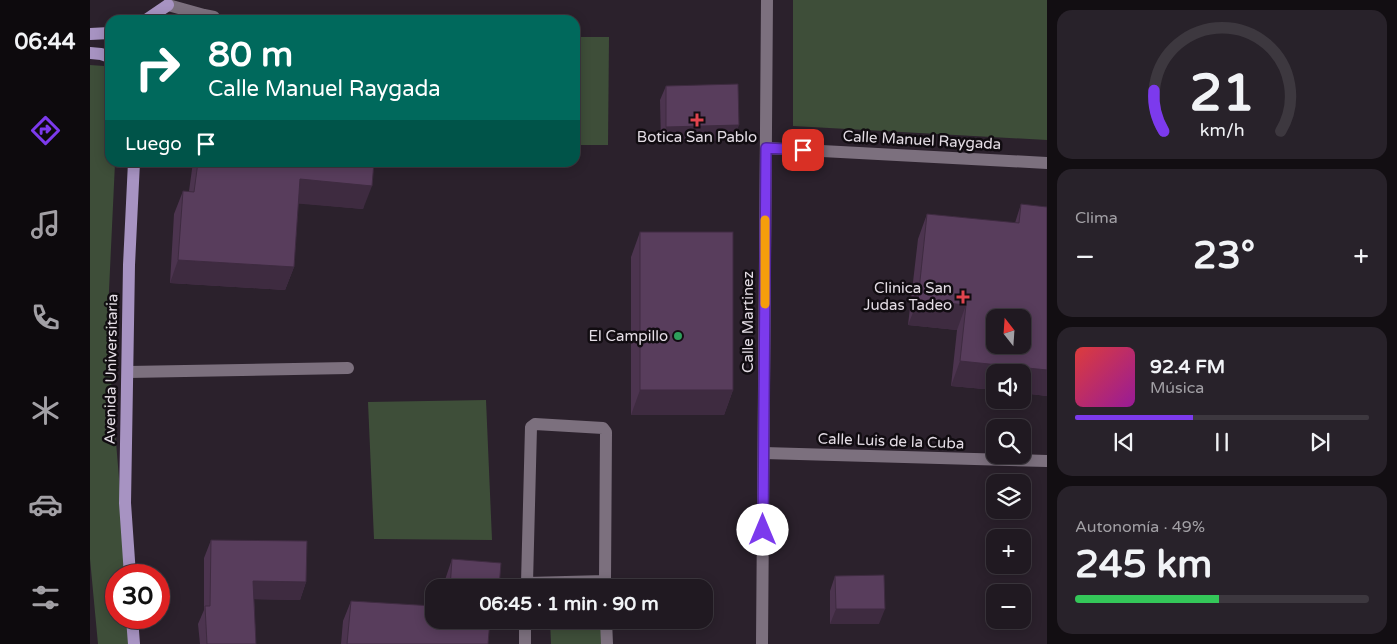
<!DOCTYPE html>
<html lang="es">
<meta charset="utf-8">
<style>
body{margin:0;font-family:"Varela Round",sans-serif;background:#28222a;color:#f1f3f6;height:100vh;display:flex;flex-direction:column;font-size:19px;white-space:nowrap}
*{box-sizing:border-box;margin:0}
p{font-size:16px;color:#a2a0a5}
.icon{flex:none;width:28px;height:28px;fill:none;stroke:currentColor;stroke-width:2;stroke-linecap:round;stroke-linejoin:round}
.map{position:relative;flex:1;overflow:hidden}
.sheet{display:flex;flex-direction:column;gap:10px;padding:10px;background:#120e12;width:350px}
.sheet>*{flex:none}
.guide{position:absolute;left:15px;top:15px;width:475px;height:152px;border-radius:15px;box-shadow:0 2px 12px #0003,0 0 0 1px #3d383f;background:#00695c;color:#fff;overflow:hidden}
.needle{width:32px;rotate:343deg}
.buttons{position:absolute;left:896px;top:309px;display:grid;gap:10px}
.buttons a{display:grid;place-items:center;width:45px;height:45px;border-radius:10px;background:#201921;box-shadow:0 2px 12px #0003,0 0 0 1px #3d383f;font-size:25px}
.speed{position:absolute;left:15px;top:564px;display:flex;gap:10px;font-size:25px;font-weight:700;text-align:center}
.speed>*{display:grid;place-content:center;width:65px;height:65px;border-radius:50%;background:#201921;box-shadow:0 2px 12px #0003,0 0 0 1px #3d383f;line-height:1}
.speed .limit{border:8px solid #d22;background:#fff;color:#111}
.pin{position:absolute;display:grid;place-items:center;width:42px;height:42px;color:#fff;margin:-21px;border-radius:10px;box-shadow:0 2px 8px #0006}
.me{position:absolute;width:55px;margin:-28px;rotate:0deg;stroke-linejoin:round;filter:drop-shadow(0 0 4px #0008)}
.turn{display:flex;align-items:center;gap:18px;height:105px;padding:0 20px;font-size:22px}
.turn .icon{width:65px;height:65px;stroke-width:2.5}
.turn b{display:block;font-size:35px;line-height:42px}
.then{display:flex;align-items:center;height:48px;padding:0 20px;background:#0003;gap:10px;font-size:19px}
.big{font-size:38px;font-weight:700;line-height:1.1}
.sheet .tile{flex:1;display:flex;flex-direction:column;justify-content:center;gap:8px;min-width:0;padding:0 18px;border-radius:15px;background:#28222a}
.sheet .dial{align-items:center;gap:0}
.dial svg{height:130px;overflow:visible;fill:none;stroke:#3d383f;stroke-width:7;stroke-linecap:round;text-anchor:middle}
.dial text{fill:#f1f3f6;stroke:none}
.song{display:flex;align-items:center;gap:15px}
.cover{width:60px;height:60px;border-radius:8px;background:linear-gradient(135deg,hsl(0 70% 55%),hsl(300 70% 35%))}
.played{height:5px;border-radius:2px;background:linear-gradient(90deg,#7c3aed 40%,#3d383f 40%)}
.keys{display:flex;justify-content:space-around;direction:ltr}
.heat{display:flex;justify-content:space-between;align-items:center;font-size:28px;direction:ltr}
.charge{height:8px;border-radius:4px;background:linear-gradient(90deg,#34c759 49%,#3d383f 0)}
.trip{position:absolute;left:335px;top:579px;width:288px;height:50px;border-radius:15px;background:#201921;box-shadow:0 2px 12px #0003,0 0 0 1px #3d383f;font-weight:700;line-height:50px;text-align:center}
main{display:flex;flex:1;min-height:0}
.dock{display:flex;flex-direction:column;width:90px;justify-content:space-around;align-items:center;background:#0d0a0d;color:#a2a0a5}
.dock .icon{width:35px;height:35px}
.dock .active{color:#7c3aed}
.dock b{font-size:22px;color:#f1f3f6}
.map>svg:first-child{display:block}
.green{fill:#3e4e39}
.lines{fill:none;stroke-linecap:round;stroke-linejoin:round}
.lane{stroke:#7c707e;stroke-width:12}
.street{stroke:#7c707e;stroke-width:12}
.primary{stroke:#a793c2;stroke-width:12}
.wall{fill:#4c344f}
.shaded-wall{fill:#3e2b40}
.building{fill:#583d5c;stroke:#3e2b40;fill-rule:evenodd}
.route-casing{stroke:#51269a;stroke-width:12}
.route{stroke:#7c3aed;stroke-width:9}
.slow{stroke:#f59e0b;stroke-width:9}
.health-dot{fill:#e0444e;stroke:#110c11;stroke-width:2}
.leisure-dot{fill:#2e9e5b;stroke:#110c11;stroke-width:2}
.labels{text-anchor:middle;stroke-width:5;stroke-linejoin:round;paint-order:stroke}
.poi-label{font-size:15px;fill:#e4dde5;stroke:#110c11;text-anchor:end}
.street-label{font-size:15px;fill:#e4dde5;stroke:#110c11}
</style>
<main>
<nav class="dock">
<b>06:44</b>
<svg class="icon active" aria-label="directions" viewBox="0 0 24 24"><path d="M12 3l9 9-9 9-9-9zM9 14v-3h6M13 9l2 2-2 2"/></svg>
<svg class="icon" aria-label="music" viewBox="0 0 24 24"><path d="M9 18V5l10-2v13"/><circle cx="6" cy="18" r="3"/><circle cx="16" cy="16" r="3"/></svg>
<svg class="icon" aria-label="phone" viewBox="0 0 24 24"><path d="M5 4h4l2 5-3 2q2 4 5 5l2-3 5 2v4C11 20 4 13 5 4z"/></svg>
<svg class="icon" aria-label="climate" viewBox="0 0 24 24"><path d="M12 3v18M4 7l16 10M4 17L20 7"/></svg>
<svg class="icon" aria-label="car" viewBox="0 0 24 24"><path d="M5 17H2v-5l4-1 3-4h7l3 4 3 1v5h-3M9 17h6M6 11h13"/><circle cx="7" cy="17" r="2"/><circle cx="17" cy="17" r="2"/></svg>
<svg class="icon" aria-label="filters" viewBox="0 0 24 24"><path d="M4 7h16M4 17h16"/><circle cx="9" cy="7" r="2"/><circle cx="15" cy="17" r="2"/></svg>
</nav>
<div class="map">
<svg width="957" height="644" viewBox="0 0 957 644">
<rect width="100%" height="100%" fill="#2b212c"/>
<g class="green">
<path d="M703 0H957V140L703 126Z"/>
<path d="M485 37H519L518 145H485Z"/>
<path d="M0 65 14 66 20 69V162L25 163 17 333 37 575H26V618H40L42 644H8L0 559Z"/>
<path d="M396 400 402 540 284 539 278 402Z"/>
<path d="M460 620H517V644H461Z"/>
</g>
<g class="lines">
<g class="lane">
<path d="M78 5 114 15 124 17"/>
<path d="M38 372 258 368"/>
<path d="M436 588 437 583 441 427 445 424 513 428 516 432 515 581 437 583"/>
<path d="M516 620 517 644"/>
<path d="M435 644V620"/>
</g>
<g class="street">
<path d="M676 148 957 163"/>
<path d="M674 453 957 461"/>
<path d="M672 644 677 0"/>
</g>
<g class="primary">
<path d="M56 20 78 5"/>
<path d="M0 34 20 33"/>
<path d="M0 53 11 54 20 57"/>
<path d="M40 575 35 503 39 265 44 162"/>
<path d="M42 618 44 644"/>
</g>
</g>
<g class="wall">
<path d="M576 86 644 140 571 142 570 100Z"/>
<path d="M103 162H284L273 209 208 203 204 267 195 290 80 283 84 214 93 191H99Z"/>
<path d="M931 204 957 396 932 393V372H905V390L861 386 867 330 818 325 828 239 837 214 925 223Z"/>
<path d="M550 232 643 390 634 415H541V257Z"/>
<path d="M121 540 216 582 210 600 164 599 166 644H110L108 624 114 610V558Z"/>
<path d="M362 559 409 588H354L355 580Z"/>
<path d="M745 576 789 624H740V591Z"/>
<path d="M261 601 398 644H251L253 621Z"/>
</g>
<g class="shaded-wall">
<path d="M649 125 644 140 571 142 576 127Z"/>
<path d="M210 179 282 186 273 209 201 203Z"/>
<path d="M88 260 204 267 195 290 80 283Z"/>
<path d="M828 300 876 305 867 330 818 325Z"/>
<path d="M870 361 957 370V396L932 393V372H905V390L861 386Z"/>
<path d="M550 390H643L634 415H541Z"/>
<path d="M163 581 216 582 210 600 156 599Z"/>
<path d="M746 609H795L789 624H740Z"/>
</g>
<g class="building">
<path d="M648 84 649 125 576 127V86Z"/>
<path d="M108 162H284L282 186 210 179 204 267 88 260 93 191 104 192Z"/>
<path d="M931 204 957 207V370L870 361 876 305 828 300 837 214 929 223ZM905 318H932V345H905Z"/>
<rect x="550" y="232" width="93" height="158"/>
<path d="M121 540 217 541 216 582 163 581 166 644H117L115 606H120Z"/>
<path d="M362 559 411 563 409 588H360Z"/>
<path d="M794 575 795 609H746L745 576Z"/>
<path d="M261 601 344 606V620H400L398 644H257Z"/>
</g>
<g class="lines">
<g class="route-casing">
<path id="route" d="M673 530 676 148 713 150"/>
</g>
<use href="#route" class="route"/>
<path class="slow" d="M675 304V220"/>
</g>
<g class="health-dot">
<path d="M604.5 112.5h5v5h5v5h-5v5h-5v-5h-5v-5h5z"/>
<path d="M870.5 289.5h5v5h5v5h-5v5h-5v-5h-5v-5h5z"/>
</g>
<circle class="leisure-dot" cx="588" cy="336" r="5"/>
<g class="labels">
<g class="poi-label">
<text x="607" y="142" text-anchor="middle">Botica San Pablo</text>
<text x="862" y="293">Clinica San<tspan x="862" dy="17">Judas Tadeo</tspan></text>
<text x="578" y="341">El Campillo</text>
</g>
<g class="street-label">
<text transform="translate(832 140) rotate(3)" y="5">Calle Manuel Raygada</text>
<text transform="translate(658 322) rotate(-90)" y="5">Calle Martinez</text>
<text transform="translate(21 369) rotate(-89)" y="5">Avenida Universitaria</text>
<text transform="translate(801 441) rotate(2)" y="5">Calle Luis de la Cuba</text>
</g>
</g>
</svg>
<div class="buttons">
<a><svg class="needle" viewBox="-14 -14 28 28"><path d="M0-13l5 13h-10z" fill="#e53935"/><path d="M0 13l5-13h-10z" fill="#a2a0a5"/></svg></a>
<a><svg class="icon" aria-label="sound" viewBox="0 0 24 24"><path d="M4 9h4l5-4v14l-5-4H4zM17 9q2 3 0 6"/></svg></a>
<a><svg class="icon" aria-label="search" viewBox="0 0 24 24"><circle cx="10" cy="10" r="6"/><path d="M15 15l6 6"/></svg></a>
<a><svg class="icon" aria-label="layers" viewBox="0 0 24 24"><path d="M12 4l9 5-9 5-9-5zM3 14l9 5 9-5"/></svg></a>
<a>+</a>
<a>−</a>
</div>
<div class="speed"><div class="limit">30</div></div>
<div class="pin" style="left:713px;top:150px;background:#d93025"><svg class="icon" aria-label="arrive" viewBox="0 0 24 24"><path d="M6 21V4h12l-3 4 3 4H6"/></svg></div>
<svg class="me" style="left:673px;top:530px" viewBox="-20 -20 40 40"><circle r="19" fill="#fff"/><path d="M0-13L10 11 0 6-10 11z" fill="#7c3aed"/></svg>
<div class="trip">06:45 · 1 min · 90 m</div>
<div class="guide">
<div class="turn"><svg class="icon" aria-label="right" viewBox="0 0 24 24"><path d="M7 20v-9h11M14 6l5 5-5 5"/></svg><div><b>80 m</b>Calle Manuel Raygada</div></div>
<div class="then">Luego<svg class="icon" aria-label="arrive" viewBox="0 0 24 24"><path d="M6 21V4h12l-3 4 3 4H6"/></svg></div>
</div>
</div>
<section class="sheet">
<div class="tile dial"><svg viewBox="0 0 100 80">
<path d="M14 69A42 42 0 1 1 86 69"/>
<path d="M14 69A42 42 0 0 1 8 44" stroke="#7c3aed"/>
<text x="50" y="56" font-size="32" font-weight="700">21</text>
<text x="50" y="72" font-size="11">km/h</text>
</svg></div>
<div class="tile"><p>Clima</p>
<div class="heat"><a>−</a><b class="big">23°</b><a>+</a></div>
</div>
<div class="tile">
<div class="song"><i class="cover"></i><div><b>92.4 FM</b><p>Música</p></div></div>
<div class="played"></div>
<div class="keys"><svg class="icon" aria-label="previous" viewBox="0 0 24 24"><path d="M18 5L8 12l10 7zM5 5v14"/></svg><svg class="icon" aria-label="pause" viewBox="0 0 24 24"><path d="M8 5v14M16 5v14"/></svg><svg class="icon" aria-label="next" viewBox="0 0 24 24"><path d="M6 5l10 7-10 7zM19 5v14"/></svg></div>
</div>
<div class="tile"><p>Autonomía · 49%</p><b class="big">245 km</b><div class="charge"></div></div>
</section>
</main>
